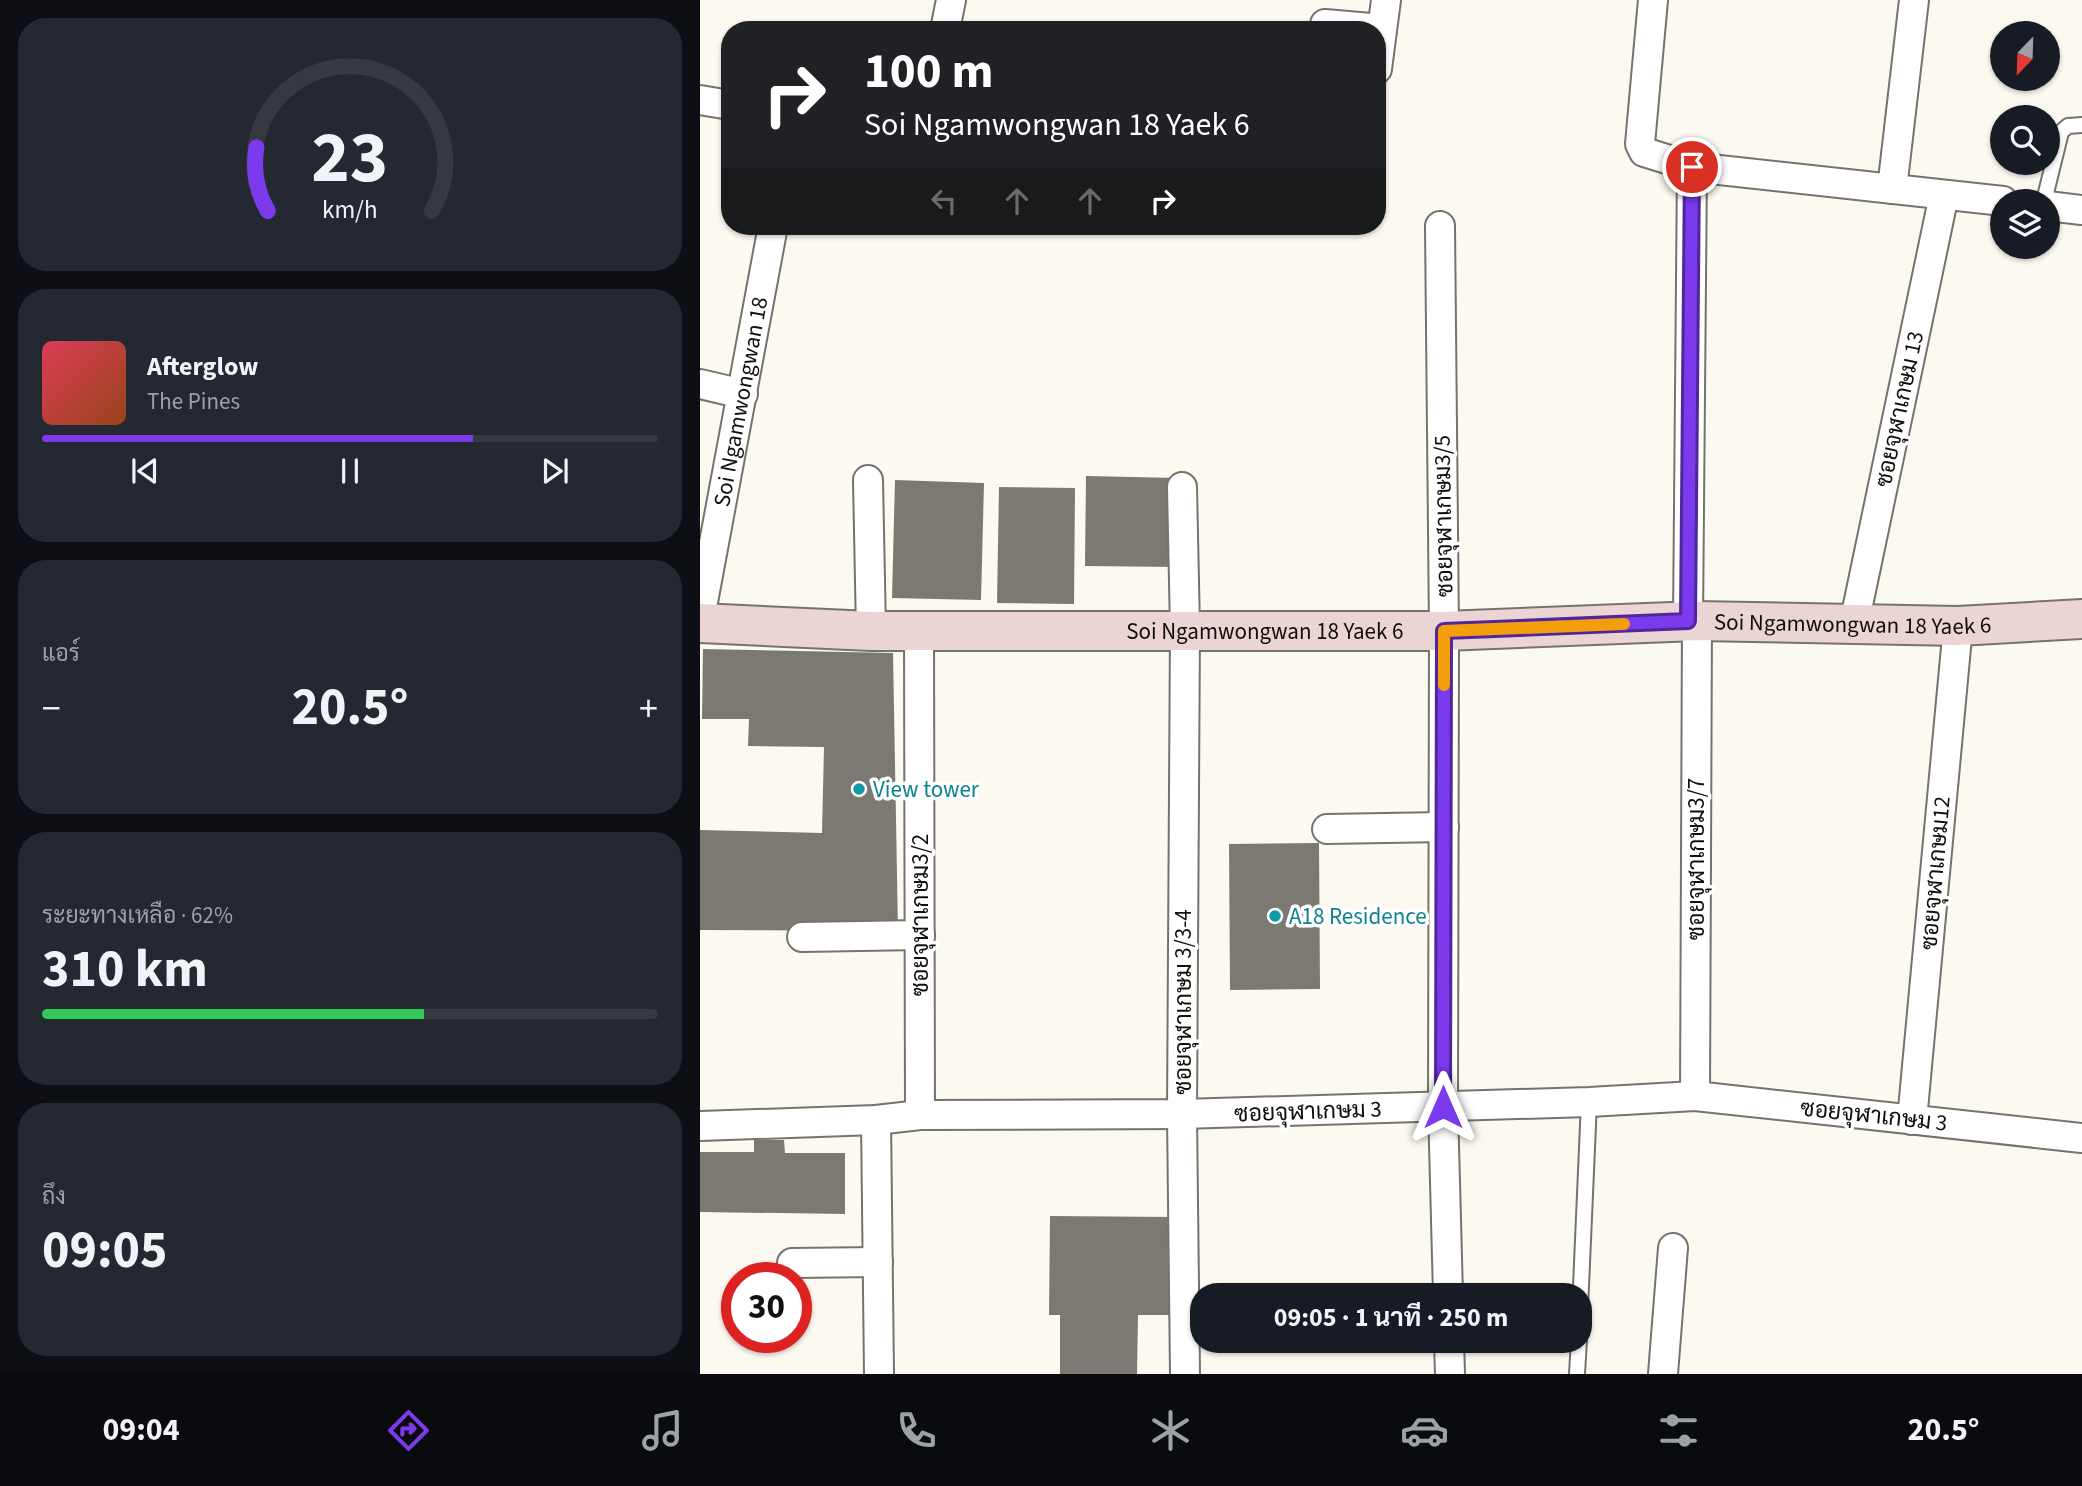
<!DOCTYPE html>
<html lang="th">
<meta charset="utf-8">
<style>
body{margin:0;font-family:"Source Sans 3",Sarabun,sans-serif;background:#242831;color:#f1f3f6;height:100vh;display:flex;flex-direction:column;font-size:26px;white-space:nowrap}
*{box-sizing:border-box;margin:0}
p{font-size:23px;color:#9ea1a6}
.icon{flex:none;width:38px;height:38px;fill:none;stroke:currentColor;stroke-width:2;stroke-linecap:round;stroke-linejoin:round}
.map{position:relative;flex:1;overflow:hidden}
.side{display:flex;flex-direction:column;gap:18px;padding:18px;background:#0d0f14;width:700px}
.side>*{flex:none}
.top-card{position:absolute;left:21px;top:21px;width:665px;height:214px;border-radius:28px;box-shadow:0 2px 5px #0004;background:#202124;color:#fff;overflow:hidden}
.needle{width:46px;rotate:203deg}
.buttons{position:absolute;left:1290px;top:21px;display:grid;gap:14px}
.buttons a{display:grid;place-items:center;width:70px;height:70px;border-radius:50%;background:#171b24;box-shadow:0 2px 5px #0004;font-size:35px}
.speed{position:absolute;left:21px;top:1262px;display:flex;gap:14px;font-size:35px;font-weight:700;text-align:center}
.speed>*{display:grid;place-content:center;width:91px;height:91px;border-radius:50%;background:#171b24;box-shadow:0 2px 5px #0004;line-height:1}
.speed .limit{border:10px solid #d22;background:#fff;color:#111}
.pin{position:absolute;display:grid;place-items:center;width:60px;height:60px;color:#fff;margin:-30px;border:4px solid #fff;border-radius:50%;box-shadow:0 2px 7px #0007}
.me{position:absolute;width:77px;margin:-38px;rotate:0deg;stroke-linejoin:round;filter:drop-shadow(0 0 5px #0008)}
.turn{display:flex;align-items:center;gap:24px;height:147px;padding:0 28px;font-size:32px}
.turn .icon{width:91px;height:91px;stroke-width:2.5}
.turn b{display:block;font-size:49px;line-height:60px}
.lanes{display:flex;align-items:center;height:66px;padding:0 28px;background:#0003;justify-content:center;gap:35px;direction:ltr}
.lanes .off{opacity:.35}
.big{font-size:52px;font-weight:700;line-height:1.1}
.side .card{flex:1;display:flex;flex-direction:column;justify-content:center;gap:10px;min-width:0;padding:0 24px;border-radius:28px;background:#242831}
.side .dial{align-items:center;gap:0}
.dial svg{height:182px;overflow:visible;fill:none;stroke:#363941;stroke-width:7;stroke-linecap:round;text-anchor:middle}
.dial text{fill:#f1f3f6;stroke:none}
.song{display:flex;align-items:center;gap:21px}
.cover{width:84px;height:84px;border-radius:10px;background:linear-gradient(135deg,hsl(350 70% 55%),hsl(20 70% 35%))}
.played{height:7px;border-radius:4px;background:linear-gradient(90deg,#7c3aed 70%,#363941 70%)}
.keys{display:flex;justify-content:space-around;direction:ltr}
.heat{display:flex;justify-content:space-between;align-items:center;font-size:38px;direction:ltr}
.charge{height:10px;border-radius:5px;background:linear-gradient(90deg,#34c759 62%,#363941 0)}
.trip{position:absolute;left:490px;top:1283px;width:402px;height:70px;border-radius:28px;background:#171b24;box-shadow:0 2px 5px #0004;font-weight:700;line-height:70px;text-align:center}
.tabs{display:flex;height:112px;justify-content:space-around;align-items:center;background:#090b0e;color:#9ea1a6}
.tabs .icon{width:49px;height:49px}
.tabs .selected{color:#7c3aed}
.tabs b{font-size:32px;color:#f1f3f6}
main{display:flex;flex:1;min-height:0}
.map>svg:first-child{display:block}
.building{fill:#7b7972}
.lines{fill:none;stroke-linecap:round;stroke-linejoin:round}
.lane-casing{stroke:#76736c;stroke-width:18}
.street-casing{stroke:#76736c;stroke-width:32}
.secondary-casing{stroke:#76736c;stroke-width:42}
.lane{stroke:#fff;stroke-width:14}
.street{stroke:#fff;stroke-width:28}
.secondary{stroke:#ebd5d4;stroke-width:38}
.route-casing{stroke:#51269a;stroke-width:18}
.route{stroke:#7c3aed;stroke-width:12}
.slow{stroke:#f59e0b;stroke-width:12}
.culture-dot{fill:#0f9aa8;stroke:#fff;stroke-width:2.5}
.labels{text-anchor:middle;stroke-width:7;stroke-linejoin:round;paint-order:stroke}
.street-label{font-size:23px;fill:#100f0c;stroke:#fff}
.culture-label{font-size:23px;fill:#0d838f;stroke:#fff;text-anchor:start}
</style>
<main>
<section class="side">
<div class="card dial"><svg viewBox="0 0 100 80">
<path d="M14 69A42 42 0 1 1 86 69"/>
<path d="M14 69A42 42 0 0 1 9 41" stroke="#7c3aed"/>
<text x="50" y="56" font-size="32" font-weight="700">23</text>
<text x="50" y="72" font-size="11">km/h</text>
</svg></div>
<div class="card">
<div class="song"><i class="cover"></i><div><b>Afterglow</b><p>The Pines</p></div></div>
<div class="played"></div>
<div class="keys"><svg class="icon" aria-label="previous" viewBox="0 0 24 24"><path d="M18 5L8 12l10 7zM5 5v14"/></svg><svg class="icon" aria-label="pause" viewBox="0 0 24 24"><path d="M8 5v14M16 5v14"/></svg><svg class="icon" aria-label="next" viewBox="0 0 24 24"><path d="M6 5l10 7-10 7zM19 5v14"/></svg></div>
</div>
<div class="card"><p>แอร์</p>
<div class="heat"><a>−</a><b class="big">20.5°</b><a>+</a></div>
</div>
<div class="card"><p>ระยะทางเหลือ · 62%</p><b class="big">310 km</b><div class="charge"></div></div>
<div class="card"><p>ถึง</p><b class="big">09:05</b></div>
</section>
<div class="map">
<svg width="1382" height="1374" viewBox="0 0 1382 1374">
<rect width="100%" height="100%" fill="#fcf9f1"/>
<g class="building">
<path d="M386 476 478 478 477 567 385 566Z"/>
<path d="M195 480 284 483 281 600 192 598Z"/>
<path d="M299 487 375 488 374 604 297 603Z"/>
<path d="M3 649 193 653 198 931 0 930V830L122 833 124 747 48 746 49 719H2Z"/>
<path d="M619 843 620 989 530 990 529 844Z"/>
<path d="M54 1140H84L85 1153H145V1214L0 1212V1152H54Z"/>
<path d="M350 1216 475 1217V1315H438L437 1374H360V1315H349Z"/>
</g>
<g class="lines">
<g class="lane-casing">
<g id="lane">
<path d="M1344 201 1361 132 1368 126 1382 125"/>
<path d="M880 1309 889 1102"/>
<path d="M877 1374 879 1340"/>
</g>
</g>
<g class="street-casing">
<g id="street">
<path d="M953 0 940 144 944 152 992 167 1303 201"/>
<path d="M625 24 682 29"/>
<path d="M245 30 251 0"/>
<path d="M677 69 686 0"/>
<path d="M0 100 30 105"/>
<path d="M1192 189 1214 0"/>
<path d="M1348 206 1382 210"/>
<path d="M740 226 744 631 743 1107 748 1295"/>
<path d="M0 384 43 394"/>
<path d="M168 480 171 631"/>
<path d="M482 487 485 629 482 1114 485 1374"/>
<path id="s1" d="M0 618 73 226"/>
<path d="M988 621 992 167"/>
<path d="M1154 624 1244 195"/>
<path d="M219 630 220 1115"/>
<path d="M627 829 744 827"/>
<path d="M102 937 220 935"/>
<path d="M995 1096 997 621"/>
<path d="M176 1120 179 1374"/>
<path d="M1212 1120 1258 626"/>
<path d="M0 1126 176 1120 220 1115 482 1114 889 1102 995 1096 1382 1138"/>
<path d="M92 1263 178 1262"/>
<path d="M749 1340 750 1374"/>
<path d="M963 1374 973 1248"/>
</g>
</g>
<g class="secondary-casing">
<g id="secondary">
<path id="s2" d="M0 623 171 631H744L997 621 1258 626 1382 619"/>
</g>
</g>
<use href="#lane" class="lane"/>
<use href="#street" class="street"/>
<use href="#secondary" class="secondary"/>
</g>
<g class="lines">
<g class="route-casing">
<path id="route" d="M743 1107 744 631 988 621 992 167"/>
</g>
<use href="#route" class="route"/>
<path class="slow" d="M744 685V631L924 624"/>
</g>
<g class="culture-dot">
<circle cx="159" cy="789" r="7"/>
<circle cx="575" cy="916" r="7"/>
</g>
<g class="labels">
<g class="street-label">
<text dy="8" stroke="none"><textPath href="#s1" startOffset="220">Soi Ngamwongwan 18</textPath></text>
<text transform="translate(1199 409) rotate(-78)" y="8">ซอยจุฬาเกษม 13</text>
<text transform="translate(743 516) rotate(-91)" y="8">ซอยจุฬาเกษม3/5</text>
<text dy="8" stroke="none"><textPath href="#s2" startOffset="1153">Soi Ngamwongwan 18 Yaek 6</textPath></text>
<text dy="8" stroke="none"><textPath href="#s2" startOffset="565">Soi Ngamwongwan 18 Yaek 6</textPath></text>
<text transform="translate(996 859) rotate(-90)" y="8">ซอยจุฬาเกษม3/7</text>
<text transform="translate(1235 873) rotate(-85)" y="8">ซอยจุฬาเกษม12</text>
<text transform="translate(220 915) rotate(-90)" y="8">ซอยจุฬาเกษม3/2</text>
<text transform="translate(483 1002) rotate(-90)" y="8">ซอยจุฬาเกษม 3/3-4</text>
<text transform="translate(608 1111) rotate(-2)" y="8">ซอยจุฬาเกษม 3</text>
<text transform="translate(1174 1115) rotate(6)" y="8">ซอยจุฬาเกษม 3</text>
</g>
<g class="culture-label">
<text x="173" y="797">View tower</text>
<text x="589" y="924">A18 Residence</text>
</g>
</g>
</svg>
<div class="buttons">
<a><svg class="needle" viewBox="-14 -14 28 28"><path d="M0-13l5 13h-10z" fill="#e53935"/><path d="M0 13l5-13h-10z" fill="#9ea1a6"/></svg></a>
<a><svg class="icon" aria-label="search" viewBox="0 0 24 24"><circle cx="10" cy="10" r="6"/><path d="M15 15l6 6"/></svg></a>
<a><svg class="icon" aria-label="layers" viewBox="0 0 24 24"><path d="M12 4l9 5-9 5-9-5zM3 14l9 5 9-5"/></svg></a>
</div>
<div class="speed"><div class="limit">30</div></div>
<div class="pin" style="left:992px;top:167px;background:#d93025"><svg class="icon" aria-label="arrive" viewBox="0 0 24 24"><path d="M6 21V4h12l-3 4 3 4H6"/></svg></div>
<svg class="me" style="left:743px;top:1107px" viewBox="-20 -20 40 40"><path d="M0-17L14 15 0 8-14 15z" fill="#7c3aed" stroke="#fff" stroke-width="4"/></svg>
<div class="trip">09:05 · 1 นาที · 250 m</div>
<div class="top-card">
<div class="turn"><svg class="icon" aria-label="right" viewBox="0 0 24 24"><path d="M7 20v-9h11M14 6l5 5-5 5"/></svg><div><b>100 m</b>Soi Ngamwongwan 18 Yaek 6</div></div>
<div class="lanes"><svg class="icon off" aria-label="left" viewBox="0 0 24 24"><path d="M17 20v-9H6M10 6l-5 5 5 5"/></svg><svg class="icon off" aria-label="ahead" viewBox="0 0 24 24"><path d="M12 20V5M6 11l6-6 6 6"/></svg><svg class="icon off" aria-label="ahead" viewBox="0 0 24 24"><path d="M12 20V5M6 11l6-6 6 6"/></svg><svg class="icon" aria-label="right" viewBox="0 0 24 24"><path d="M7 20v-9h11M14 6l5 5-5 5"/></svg></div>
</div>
</div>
</main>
<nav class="tabs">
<b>09:04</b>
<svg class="icon selected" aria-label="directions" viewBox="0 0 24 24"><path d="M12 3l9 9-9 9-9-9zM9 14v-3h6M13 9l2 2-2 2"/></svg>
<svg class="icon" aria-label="music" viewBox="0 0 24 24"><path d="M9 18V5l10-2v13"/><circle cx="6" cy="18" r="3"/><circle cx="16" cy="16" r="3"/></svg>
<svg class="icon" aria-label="phone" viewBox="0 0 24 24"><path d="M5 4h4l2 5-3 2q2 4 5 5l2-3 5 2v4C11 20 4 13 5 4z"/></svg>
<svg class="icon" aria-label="climate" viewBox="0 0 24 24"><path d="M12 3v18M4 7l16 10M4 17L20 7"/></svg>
<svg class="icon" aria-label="car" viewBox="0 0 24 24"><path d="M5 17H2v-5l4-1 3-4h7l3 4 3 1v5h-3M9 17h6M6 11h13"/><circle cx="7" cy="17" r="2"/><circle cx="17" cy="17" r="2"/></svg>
<svg class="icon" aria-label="filters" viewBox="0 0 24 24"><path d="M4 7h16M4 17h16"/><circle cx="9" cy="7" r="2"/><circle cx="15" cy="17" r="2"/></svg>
<b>20.5°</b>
</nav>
